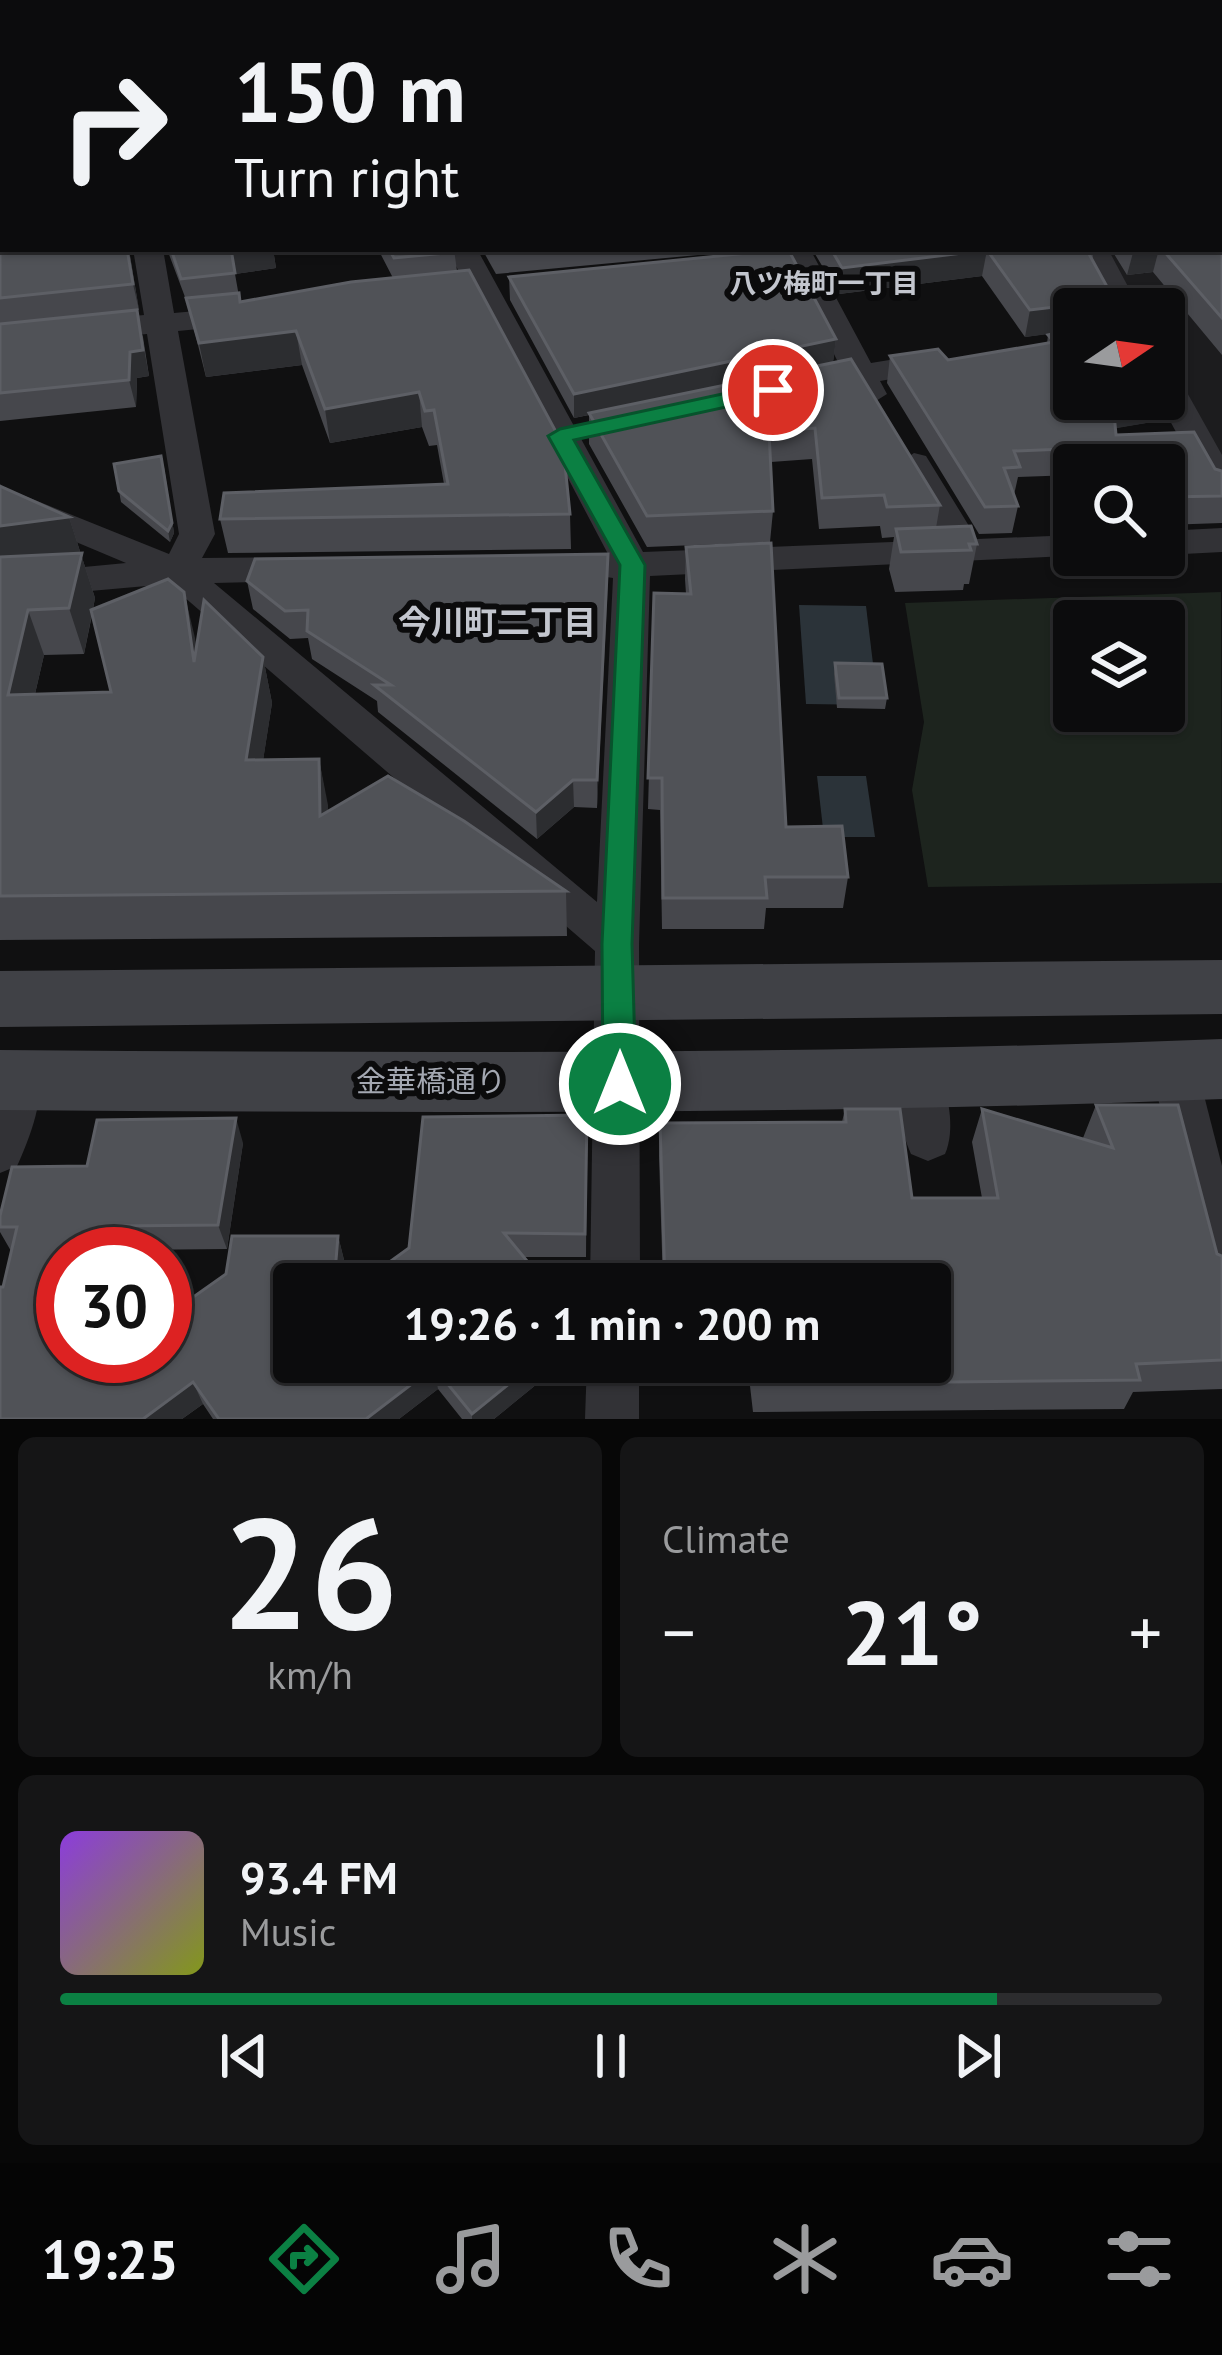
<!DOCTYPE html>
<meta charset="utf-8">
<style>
body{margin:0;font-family:"PT Sans","Noto Sans JP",sans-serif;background:#151516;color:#f1f3f6;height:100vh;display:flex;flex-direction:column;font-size:45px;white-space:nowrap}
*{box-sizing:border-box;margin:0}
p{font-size:39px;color:#9a9b9d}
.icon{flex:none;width:66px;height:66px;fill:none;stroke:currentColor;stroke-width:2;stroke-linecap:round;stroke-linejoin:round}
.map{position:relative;height:1419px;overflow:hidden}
.panel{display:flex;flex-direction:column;gap:18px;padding:18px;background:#070707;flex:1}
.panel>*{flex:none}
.top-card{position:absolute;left:0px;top:0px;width:1224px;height:252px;box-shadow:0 3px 9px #0004,0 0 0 3px #2c2c2e;background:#0c0c0d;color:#f1f3f6;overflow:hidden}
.needle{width:78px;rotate:77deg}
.buttons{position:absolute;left:1053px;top:288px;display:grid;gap:24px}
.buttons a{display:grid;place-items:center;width:132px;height:132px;border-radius:12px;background:#0c0c0d;box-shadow:0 3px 9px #0004,0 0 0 3px #2c2c2e;font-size:60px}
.speed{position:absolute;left:36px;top:1227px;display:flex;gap:24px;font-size:60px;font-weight:700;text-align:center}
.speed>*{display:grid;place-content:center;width:156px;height:156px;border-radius:50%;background:#0c0c0d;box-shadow:0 3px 9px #0004,0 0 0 3px #2c2c2e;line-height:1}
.speed .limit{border:18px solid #d22;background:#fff;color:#111}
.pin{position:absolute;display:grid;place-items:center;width:102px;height:102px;color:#fff;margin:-51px;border:6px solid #fff;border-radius:50%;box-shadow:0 3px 12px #0007}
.me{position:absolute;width:132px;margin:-66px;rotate:0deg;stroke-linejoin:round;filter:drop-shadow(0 0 9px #0008)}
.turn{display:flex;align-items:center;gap:42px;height:252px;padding:0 36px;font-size:54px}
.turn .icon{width:156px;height:156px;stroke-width:2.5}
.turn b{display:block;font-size:84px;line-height:102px}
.big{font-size:90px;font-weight:800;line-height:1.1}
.panel .tile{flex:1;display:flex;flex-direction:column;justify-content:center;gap:18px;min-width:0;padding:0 42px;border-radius:18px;background:#151516}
.panel .dial{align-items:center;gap:0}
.dial b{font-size:156px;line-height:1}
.song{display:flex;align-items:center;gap:36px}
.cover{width:144px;height:144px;border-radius:18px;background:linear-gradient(135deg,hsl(270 70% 55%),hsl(70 70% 35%))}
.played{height:12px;border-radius:6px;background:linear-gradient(90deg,#0b8043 85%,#2c2c2e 85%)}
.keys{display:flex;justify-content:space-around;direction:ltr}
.heat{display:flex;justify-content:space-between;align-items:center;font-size:66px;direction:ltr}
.panel .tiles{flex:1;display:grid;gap:18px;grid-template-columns:1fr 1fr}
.tile:last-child{grid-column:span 2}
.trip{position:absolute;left:273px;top:1263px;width:678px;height:120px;border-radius:12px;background:#0c0c0d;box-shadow:0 3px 9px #0004,0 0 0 3px #2c2c2e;font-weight:800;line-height:120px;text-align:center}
.dock{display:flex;height:192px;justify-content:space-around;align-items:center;background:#050505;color:#9a9b9d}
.dock .icon{width:84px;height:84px}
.dock .on{color:#0b8043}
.dock b{font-size:54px;color:#f1f3f6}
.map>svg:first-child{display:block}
.built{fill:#1c1c1e}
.green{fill:#1d241e;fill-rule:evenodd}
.water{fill:#2b3339}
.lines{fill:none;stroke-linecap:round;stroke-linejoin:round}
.street{fill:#323236;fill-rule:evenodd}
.secondary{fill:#404146;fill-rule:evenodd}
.wall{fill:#46474c;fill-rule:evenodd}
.shaded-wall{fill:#2c2d30}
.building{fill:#505257;stroke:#5d5f65;stroke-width:3}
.route{fill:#0b8043;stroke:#07532c;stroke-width:3}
.labels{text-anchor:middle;stroke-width:12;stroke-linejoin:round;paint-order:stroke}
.far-neighbourhood-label{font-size:27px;font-weight:bold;fill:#c3c6ce;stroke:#0b0b0c}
.street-label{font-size:30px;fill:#a3a7b1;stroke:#0b0b0c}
.neighbourhood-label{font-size:33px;font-weight:bold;fill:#c3c6ce;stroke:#0b0b0c}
</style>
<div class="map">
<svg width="1222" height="1419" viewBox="0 0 1222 1419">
<rect width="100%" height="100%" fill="#101011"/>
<path class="built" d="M1222 226V458L1164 359V309H1135L1100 249H1221Z"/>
<path class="green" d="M1221 592 1222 883 928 887 912 790 924 722 905 603ZM1074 621H1164V711H1074Z"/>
<g class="water">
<path d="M799 605 866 606 878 705 806 704Z"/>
<path d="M817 776H866L875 837H824Z"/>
</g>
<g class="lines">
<g class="street">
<path d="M133 249H163L174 313 240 307 255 316 240 325 178 331 215 534 202 558 301 557 319 569 301 581 214 583 597 902 613 578 593 575 588 566 593 557 608 554 447 249H477L643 552 942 540 897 464 914 453 926 456 977 539 1074 535V555H1087L650 576 639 944 640 1284H590L595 951 169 584 0 599V575L126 563 0 510V486L169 554 179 534 147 334 0 347V329L144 315Z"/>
<path d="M780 249H810L871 363 938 352 954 362 949 369 880 381 887 394 871 404 860 401 850 386 795 390 790 383 795 376 841 368 790 267 740 273 725 264 729 258Z"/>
<path d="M1078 249H1108L1140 309H1110Z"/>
<path d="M1164 370 1180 380 1222 455V497L1210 494 1158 399H1164Z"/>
<path d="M1222 528V552L1164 555V531Z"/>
<path d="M1174 1048 1190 1054 1197 1068 1222 1166V1290L1204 1283 1197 1266 1151 1068 1158 1054Z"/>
<path d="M19 1060 36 1066C48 1092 29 1140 17 1166L0 1173V1071Z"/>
<path d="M920 1061 937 1067C948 1091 956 1129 945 1154L928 1161 911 1154C900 1130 892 1091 903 1067Z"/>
<path d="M587 1362H639V1419H585Z"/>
</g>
<g class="secondary">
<path d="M1222 960V1014L0 1027V971Z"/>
<path d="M1222 1039V1099C814 1115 408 1113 0 1110V1050C408 1053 814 1055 1222 1039Z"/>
</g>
</g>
<g class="wall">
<path d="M0 0 3 3V249L129 250 139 310 134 311 143 337 149 376 137 378 136 407 0 421Z"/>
<path d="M1021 0H1222V355L1153 272 1127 275 1111 249H1221V3H1022Z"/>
<path d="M167 249H273L276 268 235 274 240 302 393 278 378 249H454L457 271 570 514 571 549 228 553 220 519 444 484 437 445 429 446 422 427 330 443 302 365 206 377 188 305Z"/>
<path d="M482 249H762L496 274Z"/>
<path d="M812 249H1093V263L1116 303 1114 309H1074V399L1164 420 1115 428 1116 435 1222 471V523L1164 525V465H1074V475L1018 477 1014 495 1018 506 1012 533 979 534 887 383 890 356 948 360 1047 344 1048 335 1060 332 1025 337 982 276 839 294Z"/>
<path d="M509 277 836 339 833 362 940 505 936 528 977 544 969 584H964L963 590 895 592 889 569 894 537 882 538 880 526 819 529 812 459 771 462 773 511 770 542 647 547 589 444V415L574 418 510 300Z"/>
<path d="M164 467 174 533 170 542 121 502 119 491Z"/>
<path d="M0 486 69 517 95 598 93 609 184 592 196 648 263 657 272 703 263 760 319 759 328 811 566 891 567 936 0 940ZM92 615 111 692 35 694 44 655 84 654Z"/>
<path d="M686 547 786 827 848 877 843 908H766L764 929H662L660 810 648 809 654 593 686 594 685 579Z"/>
<path d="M608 554 597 808 574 807 537 839 378 712 377 701 312 659 308 638 290 639 253 609 247 581Z"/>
<path d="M835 663 887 698 885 709 837 708 834 674Z"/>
<path d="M1096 1105 1217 1254 1222 1256V1389L1133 1392 1124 1409 753 1412 750 1386H666L665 1362H930V1284H663L659 1156 660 1123 842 1122 845 1109 912 1198H982L972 1142 982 1109 1083 1138Z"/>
<path d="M587 1115 586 1257H524L359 1284Z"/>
<path d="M243 1143 227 1249 126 1250 165 1356 338 1236 344 1260 294 1362H564L494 1419H462L438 1389 399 1419H213L203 1404 182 1419H0L3 1287 11 1251 0 1232V1216L87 1166Z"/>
</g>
<g class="shaded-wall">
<path d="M127 249H129L139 310 133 284Z"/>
<path d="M231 249H273L276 268 235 274Z"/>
<path d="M1134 249H1159L1153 272 1127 275Z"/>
<path d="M987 250 982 276 839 294 842 268Z"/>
<path d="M1080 304 1078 309H1074L1073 331 1025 337 1030 310Z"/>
<path d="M137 310 149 376 137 378 136 407 129 380 130 352Z"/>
<path d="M296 331 302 365 206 377 199 343Z"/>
<path d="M836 339 833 363 574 418V394Z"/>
<path d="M419 392 422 427 330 443 325 409Z"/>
<path d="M1172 393 1164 420 1106 430 1113 403 1137 399H1164V395Z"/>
<path d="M164 467 174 533 170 542 168 531Z"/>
<path d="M69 517 95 598 84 654 69 608 0 574V526Z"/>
<path d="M608 554V582L597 808V780Z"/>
<path d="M184 592 195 638 206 708 194 662Z"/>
<path d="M28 610 44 655 24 741 8 695Z"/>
<path d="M263 657 272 703 256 806 246 760Z"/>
<path d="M319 759 328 805V861L320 816Z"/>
<path d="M573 780 574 807 537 839 536 812Z"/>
<path d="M236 1118 243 1143 227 1249 218 1225Z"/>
<path d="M338 1236 344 1260 342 1284H334Z"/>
<path d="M536 1362H564L494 1419H472V1414Z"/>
<path d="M434 1367 438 1389 399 1419H366Z"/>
<path d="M193 1382 203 1404 182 1419H143Z"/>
</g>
<g class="building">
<path d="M0 0H951L953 3H3V249H127L133 284 0 298Z"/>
<path d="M1033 0H1222V318L1162 249H1221V3H1034Z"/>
<path d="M171 249H231L235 273 181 279Z"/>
<path d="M389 249H454L456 252 394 258Z"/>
<path d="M788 249 836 339 574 394 509 277Z"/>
<path d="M831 249H1093L1095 253 1089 254 1116 303 1089 305 1092 309H1081L1080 304 1030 310 987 250 842 268Z"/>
<path d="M469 270 563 445 570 514 220 519 224 493 448 484 434 410 425 411 419 392 325 409 296 331 199 343 186 298 239 293 240 302 351 282Z"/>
<path d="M137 310 143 350 130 352 129 380 0 393V324Z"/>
<path d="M1074 329V399H1137L1113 403 1116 435 1194 432 1215 469 1222 471V496L1164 497V465H1097L1089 448 1014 451 1020 467 1004 468 1018 506 985 507 890 356 938 349 948 360 1054 342 1048 335Z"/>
<path d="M851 359 940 505 887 507 884 495 822 498 815 428 769 432 773 511 647 516 589 413Z"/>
<path d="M1164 378 1172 393 1164 395Z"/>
<path d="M161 456 172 523 168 531 119 491 114 464Z"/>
<path d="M0 486 69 517 0 526Z"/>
<path d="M971 526 977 544H969L971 550 901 552 896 529Z"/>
<path d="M771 543 786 827 842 826 848 877H765L767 898H663L662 778H648L654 593 691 594 686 547Z"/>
<path d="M82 553 69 608 28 610 8 695 111 692 91 610 168 579 184 592 194 662 204 600 263 657 246 760 319 759 320 816 388 776 464 821 566 891 0 896V557Z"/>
<path d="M608 554 597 780H573L536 812 374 685H391L307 631 308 610 285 611 247 581 255 559Z"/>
<path d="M835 663 882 664 887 698H839Z"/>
<path d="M1096 1105H1178L1217 1254 1222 1256V1360L1136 1364 1140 1380 757 1384 755 1362H930V1284H665L660 1123 846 1122 845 1109H900L912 1198H998L982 1109 1113 1148Z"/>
<path d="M587 1115 585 1234 504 1233 546 1284H359L409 1248 423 1117Z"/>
<path d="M236 1118 218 1225 116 1226 126 1254H63V1356H165V1317L226 1274 232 1236H338L334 1284H294V1362H536L472 1414 434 1367 366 1419H219L193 1382 143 1419H0V1287H3L17 1227H0V1216L12 1167 87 1166 97 1120Z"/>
</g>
<path class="route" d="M773 383 784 390 781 395 574 440 645 565 632 944 636 1084 631 1094 620 1098 608 1094 603 1084 602 944 620 565 548 436 560 429Z"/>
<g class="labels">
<g class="far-neighbourhood-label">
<text x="824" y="293">八ツ梅町一丁目</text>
</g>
<g class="street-label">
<text x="431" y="1092">金華橋通り</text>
</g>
<g class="neighbourhood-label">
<text x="497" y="634">今川町二丁目</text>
</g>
</g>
</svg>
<div class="buttons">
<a><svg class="needle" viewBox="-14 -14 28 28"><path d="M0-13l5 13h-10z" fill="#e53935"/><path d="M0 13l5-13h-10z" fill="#9a9b9d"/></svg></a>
<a><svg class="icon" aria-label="search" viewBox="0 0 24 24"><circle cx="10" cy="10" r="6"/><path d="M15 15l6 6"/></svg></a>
<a><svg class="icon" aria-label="layers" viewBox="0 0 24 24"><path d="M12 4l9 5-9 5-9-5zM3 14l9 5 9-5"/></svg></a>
</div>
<div class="speed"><div class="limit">30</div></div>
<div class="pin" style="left:773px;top:390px;background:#d93025"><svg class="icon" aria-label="arrive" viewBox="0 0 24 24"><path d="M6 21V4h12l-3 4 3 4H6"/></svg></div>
<svg class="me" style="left:620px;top:1084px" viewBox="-20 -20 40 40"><circle r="17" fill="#0b8043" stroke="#fff" stroke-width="3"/><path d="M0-11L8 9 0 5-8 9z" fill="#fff"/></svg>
<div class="trip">19:26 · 1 min · 200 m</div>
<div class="top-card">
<div class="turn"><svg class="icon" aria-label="right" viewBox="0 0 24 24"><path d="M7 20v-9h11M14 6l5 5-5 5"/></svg><div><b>150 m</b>Turn right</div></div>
</div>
</div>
<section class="panel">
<div class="tiles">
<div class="tile dial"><b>26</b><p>km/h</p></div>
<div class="tile"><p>Climate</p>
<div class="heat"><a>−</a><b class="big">21°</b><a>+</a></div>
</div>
<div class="tile">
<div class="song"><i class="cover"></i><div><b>93.4 FM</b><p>Music</p></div></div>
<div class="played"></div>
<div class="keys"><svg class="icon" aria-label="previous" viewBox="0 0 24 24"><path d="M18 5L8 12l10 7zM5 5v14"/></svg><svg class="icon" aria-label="pause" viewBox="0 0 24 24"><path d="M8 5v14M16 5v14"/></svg><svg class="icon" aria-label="next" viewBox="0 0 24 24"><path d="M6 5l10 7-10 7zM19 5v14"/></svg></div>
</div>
</div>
</section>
<nav class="dock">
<b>19:25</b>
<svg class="icon on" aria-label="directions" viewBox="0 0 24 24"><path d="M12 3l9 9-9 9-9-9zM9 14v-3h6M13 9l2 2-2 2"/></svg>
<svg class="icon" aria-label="music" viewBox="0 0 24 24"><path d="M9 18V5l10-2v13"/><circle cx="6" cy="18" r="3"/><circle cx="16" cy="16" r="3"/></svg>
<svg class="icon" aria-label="phone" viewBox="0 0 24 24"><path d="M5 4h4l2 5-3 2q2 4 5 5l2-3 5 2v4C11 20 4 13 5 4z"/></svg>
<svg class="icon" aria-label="climate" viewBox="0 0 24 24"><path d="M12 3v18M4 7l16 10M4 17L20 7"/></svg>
<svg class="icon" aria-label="car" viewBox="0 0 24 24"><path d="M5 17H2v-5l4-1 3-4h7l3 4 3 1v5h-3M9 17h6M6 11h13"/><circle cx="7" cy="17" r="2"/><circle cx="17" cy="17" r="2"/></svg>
<svg class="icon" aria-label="filters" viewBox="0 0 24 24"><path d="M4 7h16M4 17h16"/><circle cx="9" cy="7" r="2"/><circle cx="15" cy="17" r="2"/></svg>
</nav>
